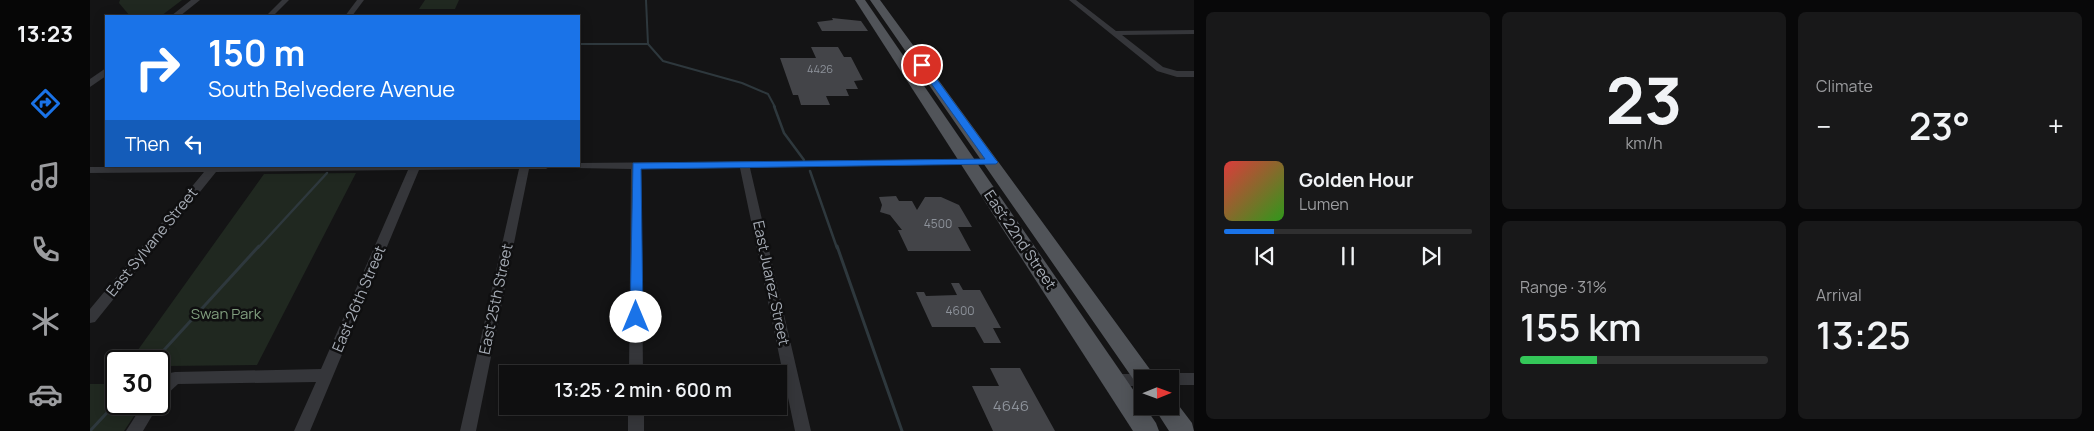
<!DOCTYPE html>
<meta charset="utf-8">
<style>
body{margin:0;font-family:Manrope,sans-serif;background:#181819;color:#f1f3f6;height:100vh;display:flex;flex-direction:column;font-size:19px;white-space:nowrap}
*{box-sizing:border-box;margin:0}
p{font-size:16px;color:#9b9c9f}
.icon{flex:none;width:28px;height:28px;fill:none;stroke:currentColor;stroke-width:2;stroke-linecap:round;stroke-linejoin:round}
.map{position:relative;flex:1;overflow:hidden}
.sheet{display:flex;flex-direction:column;gap:12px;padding:12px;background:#080809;width:900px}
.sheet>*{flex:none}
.banner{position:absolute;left:15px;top:15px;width:475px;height:152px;border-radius:0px;box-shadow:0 2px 12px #0003,0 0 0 1px #2f2f30;background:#1a73e8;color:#fff;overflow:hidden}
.needle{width:32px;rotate:89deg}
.buttons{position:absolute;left:1044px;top:370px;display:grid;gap:10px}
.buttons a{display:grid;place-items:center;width:45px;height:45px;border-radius:0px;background:#0f0f10;box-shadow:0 2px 12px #0003,0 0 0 1px #2f2f30;font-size:25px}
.speed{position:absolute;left:15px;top:350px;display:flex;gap:10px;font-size:25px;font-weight:700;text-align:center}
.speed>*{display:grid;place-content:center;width:65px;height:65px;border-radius:50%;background:#0f0f10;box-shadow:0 2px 12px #0003,0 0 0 1px #2f2f30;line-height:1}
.speed .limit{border:2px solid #111;border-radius:8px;background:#fff;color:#111}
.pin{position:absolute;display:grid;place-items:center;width:42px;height:42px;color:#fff;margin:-21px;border:2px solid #fff;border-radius:50%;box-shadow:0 1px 5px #0007}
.me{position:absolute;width:55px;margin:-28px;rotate:0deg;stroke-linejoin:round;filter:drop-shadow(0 0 4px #0008)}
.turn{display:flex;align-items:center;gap:18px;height:105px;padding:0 20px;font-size:22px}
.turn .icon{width:65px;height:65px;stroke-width:2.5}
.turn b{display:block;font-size:35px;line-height:42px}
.then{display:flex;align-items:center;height:48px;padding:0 20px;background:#0003;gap:10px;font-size:19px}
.big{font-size:38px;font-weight:600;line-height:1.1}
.sheet .widget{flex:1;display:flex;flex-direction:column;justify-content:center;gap:8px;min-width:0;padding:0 18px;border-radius:8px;background:#181819}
.sheet .dial{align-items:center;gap:0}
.dial b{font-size:65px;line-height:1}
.song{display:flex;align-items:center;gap:15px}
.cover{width:60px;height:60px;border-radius:8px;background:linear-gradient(135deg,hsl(0 70% 55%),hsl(110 70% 35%))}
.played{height:5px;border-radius:2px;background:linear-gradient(90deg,#1a73e8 20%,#2f2f30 20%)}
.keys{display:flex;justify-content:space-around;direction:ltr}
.heat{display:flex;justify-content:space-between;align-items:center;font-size:28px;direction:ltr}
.charge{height:8px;border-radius:4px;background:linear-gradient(90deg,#34c759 31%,#2f2f30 0)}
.sheet .tiles{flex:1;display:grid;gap:12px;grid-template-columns:repeat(3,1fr)}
.widget:first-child{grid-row:span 2}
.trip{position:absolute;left:409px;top:365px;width:288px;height:50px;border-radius:0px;background:#0f0f10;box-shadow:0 2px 12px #0003,0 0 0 1px #2f2f30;font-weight:600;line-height:50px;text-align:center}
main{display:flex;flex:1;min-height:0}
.dock{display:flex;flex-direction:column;width:90px;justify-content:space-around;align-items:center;background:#060606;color:#9b9c9f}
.dock .icon{width:35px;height:35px}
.dock .on{color:#1a73e8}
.dock b{font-size:22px;color:#f1f3f6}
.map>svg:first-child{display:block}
.green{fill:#202820}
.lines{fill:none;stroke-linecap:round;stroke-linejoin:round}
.stream-far2{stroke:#2e383d;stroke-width:2}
.stream-far1{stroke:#2e383d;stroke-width:2.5}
.stream{stroke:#2e383d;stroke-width:3}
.building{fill:#434448}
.minor{fill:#35363a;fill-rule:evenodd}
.tertiary{fill:#35363a;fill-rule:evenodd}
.primary{fill:#515459;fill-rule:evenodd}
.route{fill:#1a73e8;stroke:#114b97}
.labels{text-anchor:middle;stroke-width:5;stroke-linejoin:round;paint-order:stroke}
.far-number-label{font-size:11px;fill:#8d929a}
.number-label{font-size:12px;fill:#8d929a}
.street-label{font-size:15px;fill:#a6acb5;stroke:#0f0f10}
.park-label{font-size:15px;fill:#809e7e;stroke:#0f0f10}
.near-number-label{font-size:15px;fill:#8d929a}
</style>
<main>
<nav class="dock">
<b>13:23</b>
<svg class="icon on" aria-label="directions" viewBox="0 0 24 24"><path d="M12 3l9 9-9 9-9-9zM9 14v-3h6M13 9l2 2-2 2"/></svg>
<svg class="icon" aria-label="music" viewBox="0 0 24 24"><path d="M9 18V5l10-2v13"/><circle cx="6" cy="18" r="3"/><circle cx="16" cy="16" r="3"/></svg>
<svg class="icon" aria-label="phone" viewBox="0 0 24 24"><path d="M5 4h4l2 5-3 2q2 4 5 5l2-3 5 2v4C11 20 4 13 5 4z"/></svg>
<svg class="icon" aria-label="climate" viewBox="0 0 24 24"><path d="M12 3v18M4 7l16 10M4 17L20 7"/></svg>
<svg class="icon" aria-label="car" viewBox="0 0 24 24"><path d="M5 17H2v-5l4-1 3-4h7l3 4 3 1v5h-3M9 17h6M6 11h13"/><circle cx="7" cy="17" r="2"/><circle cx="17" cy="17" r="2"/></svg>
</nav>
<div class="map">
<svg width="1104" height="431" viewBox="0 0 1104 431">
<rect width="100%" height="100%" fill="#141415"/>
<g class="green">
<path d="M30 0H92L71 16H40L29 3Z"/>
<path d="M335 0H369L365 9H329Z"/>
<path d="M266 173 167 365 77 366 69 378V361H40L174 174Z"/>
<path d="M26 381V404H52L34 431H0V384H24Z"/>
</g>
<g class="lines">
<g class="stream-far2">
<path d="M489 44H558L556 0"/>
<path d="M558 44 573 61 652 83 678 94 685 107"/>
</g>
<g class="stream-far1">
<path d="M684 106 694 133 714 160"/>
<path d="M720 171 747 248"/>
<path d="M168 248 237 173"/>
</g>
<g class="stream">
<path d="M747 246 812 431"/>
<path d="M64 361 169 246"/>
<path d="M0 431 26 403"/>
</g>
</g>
<g class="building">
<path d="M742 18 771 21 778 31H732L727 22 743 20Z"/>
<path d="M721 47H748L754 57H761L773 80 764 81 768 89H756L759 96H736L740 105H711L708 95H703L690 58H726Z"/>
<path d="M806 196 809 201H822L827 210 835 197H851L869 205 882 227H868L881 251H818L808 230H812L800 215 790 212 792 205 789 197Z"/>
<path d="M861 283H869L873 290H890L911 328H903L911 343H894L885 327H842L826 292H834L836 296 867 295Z"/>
<path d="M900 368H930L965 431H903L882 386H909Z"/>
</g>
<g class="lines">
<g class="minor">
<path d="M192 0H199L183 16H176Z"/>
<path d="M267 0H274L262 16H255Z"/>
<path d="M979 0H986L1026 31 1104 30V34L1032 35 1073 67 1087 71H1104V77H1087L1067 71Z"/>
<path d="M903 159 908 162 907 164 660 168 721 431H705L650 168 551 169 553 374H539L541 169 485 168 484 166H489V163Z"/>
<path d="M461 166 456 169H439L386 431H370L429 169 329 170 220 431H204L226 382 88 384 74 397 69 399V383L80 373 85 372 231 369 318 170 126 172 5 322 0 323V309L114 172 0 173V167Z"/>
<path d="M1080 373H1104V385H1080V379H1073L1075 374Z"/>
<path d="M1023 374H1052L1057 375 1059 379H1052V386H1023L1018 385 1016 380 1018 375Z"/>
<path d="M53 404H69L53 431H36Z"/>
<rect x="538" y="406" width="16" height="25"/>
</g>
<g class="tertiary">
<path d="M101 0H110L90 16H81Z"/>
<path d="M16 68V76L0 87V79Z"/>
</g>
<g class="primary">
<path d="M765 0H775L1066 423 1069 431H1043Z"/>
<path d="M780 0H790L1067 379H1052V388L1048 386Z"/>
<path d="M1080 397 1083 398 1102 423 1104 431H1079L1063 406H1080Z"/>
</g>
</g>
<path class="route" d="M829 63H835L906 160 908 162 906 164 551 169 553 317 551 321 546 322 541 321 540 317 543 163 895 159 828 65Z"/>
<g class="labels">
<g class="far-number-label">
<text x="730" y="73">4426</text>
</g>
<g class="number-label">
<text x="848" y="228">4500</text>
<text x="870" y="315">4600</text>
</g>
<g class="street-label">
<text transform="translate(930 240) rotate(56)" y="5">East 22nd Street</text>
<text transform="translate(62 242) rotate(-51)" y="5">East Sylvane Street</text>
<text transform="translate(681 283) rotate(78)" y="5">East Juarez Street</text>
<text transform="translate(269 299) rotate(-67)" y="5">East 26th Street</text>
<text transform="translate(406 299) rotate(-78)" y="5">East 25th Street</text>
</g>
<g class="park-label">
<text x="136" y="319">Swan Park</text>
</g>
<g class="near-number-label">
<text x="921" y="411">4646</text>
</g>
</g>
</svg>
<div class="buttons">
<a><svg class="needle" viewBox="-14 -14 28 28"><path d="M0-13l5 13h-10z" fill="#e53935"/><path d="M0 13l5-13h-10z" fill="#9b9c9f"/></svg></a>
</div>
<div class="speed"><div class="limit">30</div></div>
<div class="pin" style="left:832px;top:65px;background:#d93025"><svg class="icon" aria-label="arrive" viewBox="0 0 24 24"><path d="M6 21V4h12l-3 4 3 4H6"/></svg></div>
<svg class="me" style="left:546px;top:317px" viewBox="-20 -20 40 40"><circle r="19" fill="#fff"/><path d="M0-13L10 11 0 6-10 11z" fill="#1a73e8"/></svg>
<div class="trip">13:25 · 2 min · 600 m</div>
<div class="banner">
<div class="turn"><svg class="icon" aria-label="right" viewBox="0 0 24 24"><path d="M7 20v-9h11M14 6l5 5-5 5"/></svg><div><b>150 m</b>South Belvedere Avenue</div></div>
<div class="then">Then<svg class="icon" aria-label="left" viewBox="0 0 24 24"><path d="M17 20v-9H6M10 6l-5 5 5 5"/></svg></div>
</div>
</div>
<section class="sheet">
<div class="tiles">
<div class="widget">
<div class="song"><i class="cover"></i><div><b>Golden Hour</b><p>Lumen</p></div></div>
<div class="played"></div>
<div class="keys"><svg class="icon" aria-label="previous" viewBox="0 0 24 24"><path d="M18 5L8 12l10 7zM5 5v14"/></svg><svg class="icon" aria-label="pause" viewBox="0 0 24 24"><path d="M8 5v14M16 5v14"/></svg><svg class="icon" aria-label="next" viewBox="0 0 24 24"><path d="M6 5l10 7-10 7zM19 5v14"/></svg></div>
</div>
<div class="widget dial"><b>23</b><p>km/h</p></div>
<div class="widget"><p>Climate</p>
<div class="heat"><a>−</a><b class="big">23°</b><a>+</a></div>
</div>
<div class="widget"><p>Range · 31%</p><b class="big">155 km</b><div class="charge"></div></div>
<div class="widget"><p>Arrival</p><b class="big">13:25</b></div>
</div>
</section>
</main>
